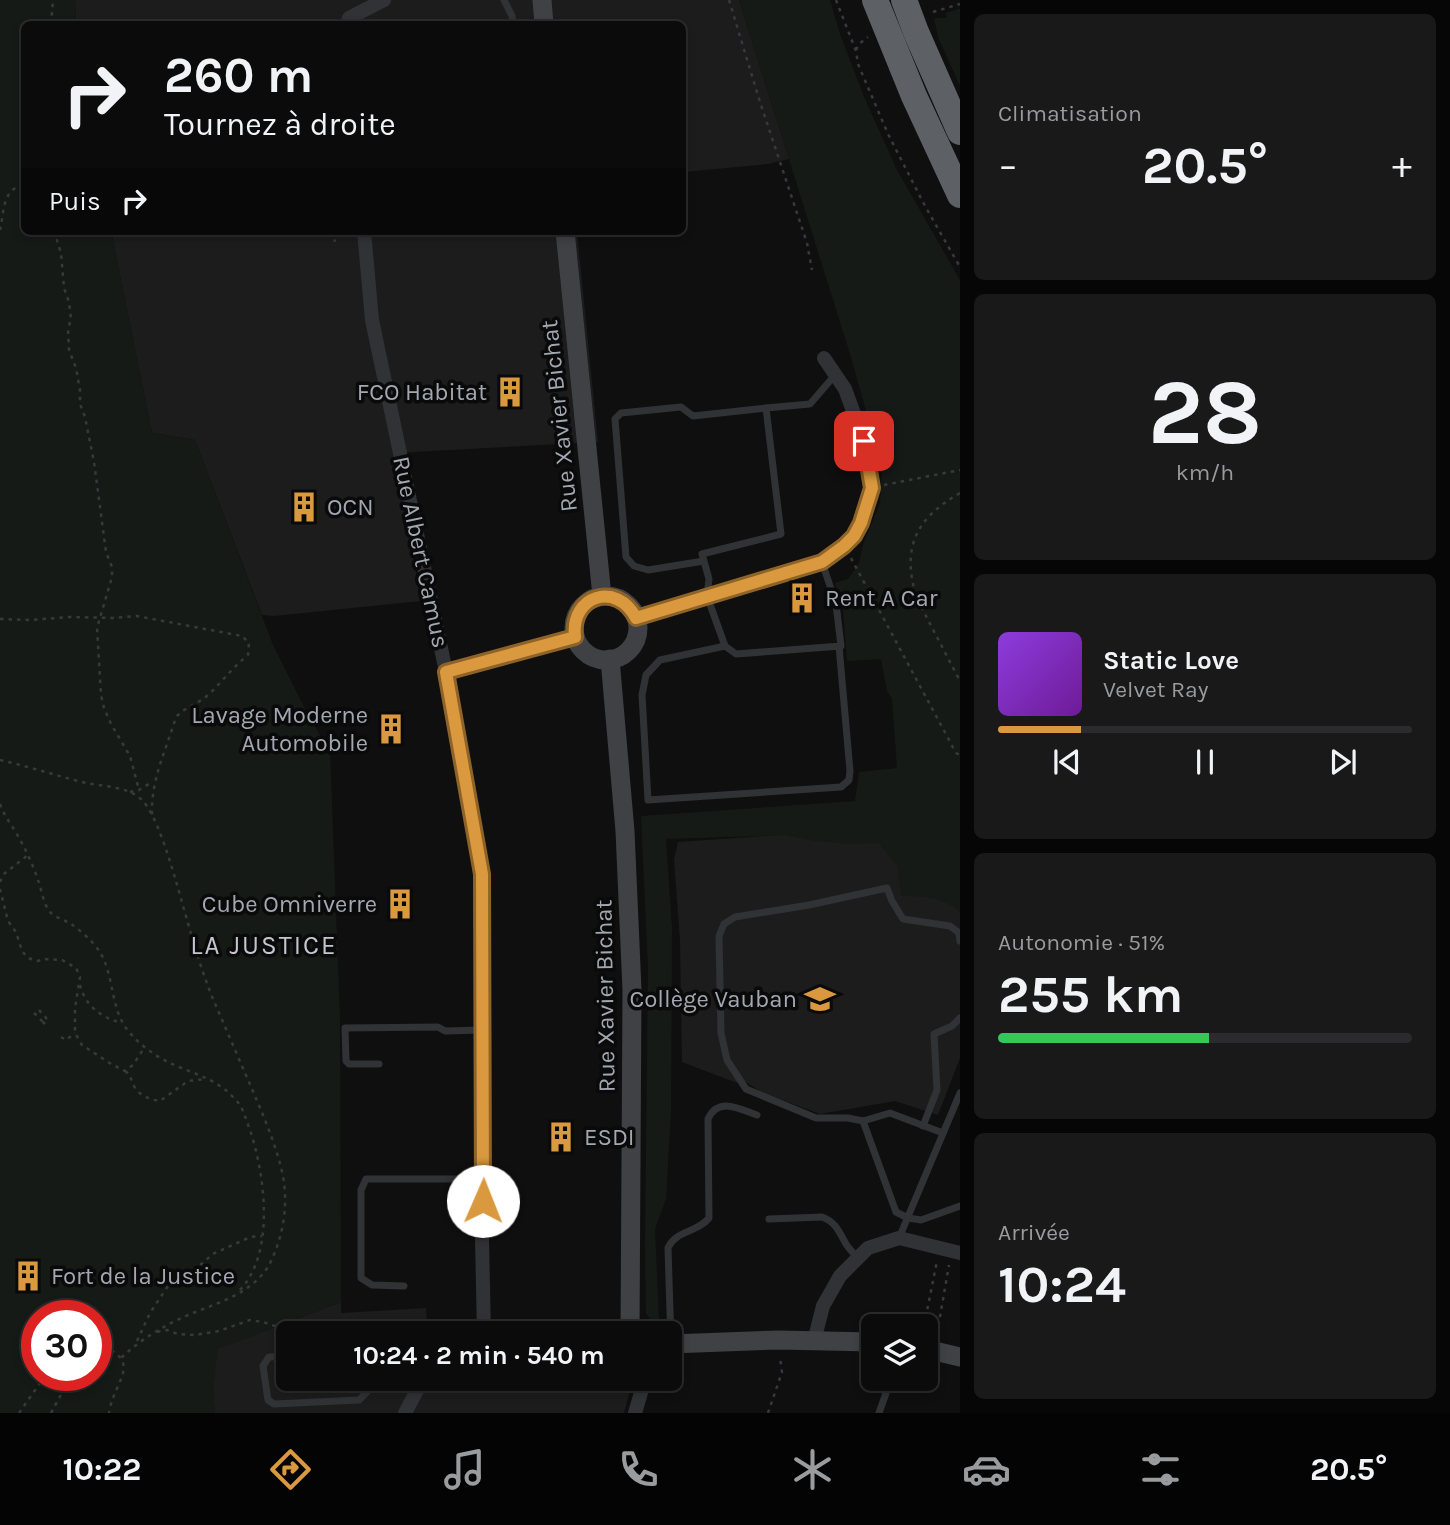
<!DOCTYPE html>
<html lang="fr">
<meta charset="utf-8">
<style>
body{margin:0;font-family:Karla,sans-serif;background:#19191a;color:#f1f3f6;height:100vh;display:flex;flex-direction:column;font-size:26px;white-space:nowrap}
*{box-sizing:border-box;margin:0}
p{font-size:23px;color:#9a9b9d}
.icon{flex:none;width:38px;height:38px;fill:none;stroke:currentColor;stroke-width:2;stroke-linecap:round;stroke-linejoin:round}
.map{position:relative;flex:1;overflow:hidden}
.details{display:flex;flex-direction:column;gap:14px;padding:14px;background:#060607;width:490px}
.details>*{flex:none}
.hud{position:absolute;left:21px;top:21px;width:665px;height:214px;border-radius:10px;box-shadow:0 4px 10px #0003,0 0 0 2px #2b2b2d;background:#0b0b0c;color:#f1f3f6;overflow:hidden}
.fabs{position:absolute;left:861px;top:1314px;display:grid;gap:14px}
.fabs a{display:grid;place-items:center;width:77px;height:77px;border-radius:10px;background:#0b0b0c;box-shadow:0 4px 10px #0003,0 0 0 2px #2b2b2d;font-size:35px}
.speed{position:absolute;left:21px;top:1300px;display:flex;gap:14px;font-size:35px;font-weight:700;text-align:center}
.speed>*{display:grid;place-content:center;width:91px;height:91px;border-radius:50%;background:#0b0b0c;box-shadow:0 4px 10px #0003,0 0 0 2px #2b2b2d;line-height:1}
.speed .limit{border:10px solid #d22;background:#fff;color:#111}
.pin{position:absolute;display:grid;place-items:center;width:60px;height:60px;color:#fff;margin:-30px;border-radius:14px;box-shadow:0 4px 10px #0006}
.me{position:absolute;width:77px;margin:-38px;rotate:1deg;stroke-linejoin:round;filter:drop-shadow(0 0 5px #0008)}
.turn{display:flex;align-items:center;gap:24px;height:147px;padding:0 28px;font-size:32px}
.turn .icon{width:91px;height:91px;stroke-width:2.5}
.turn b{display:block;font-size:49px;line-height:60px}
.then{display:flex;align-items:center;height:66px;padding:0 28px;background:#0003;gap:14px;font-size:26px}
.big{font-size:52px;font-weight:700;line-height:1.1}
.details .tile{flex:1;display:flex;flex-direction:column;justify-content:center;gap:10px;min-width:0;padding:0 24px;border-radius:10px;background:#19191a}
.details .dial{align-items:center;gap:0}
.dial b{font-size:91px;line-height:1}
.song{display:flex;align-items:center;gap:21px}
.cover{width:84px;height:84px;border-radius:10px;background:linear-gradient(135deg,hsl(270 70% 55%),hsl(280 70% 35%))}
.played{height:7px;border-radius:4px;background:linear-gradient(90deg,#da993e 20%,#2b2b2d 20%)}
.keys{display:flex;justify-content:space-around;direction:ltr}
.heat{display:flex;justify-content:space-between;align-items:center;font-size:38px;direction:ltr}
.charge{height:10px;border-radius:5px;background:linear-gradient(90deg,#34c759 51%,#2b2b2d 0)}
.trip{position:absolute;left:276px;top:1321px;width:406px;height:70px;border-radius:10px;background:#0b0b0c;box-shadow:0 4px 10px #0003,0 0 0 2px #2b2b2d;font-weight:700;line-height:70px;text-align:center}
.menu{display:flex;height:112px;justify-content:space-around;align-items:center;background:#040405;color:#9a9b9d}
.menu .icon{width:49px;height:49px}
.menu .active{color:#da993e}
.menu b{font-size:32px;color:#f1f3f6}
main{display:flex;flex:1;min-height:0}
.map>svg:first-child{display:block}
.built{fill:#1c1c1d}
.green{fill:#161a17;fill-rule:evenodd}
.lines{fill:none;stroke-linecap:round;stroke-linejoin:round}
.path{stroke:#37393c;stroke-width:2.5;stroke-dasharray:3.5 5;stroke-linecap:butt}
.service{stroke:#313235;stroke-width:7}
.minor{stroke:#313235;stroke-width:14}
.secondary{stroke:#3f4145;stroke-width:19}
.motorway{stroke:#5d6065;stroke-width:26}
.route-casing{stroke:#8e6328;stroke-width:18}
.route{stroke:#da993e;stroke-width:12}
.labels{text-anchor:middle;stroke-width:7;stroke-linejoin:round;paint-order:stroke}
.poi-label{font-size:24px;fill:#a2a7b0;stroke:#0a0a0b;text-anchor:end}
.street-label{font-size:24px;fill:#a2a7b0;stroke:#0a0a0b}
.neighbourhood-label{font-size:26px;letter-spacing:2px;fill:#c3c6cc;stroke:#0a0a0b}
</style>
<main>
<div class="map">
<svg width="960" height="1413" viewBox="0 0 960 1413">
<rect width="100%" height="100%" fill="#0f0f10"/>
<g class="built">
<path d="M75 0H739L789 159 768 164 683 172 682 24H76Z"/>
<path d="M111 231H577L598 442 394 453 421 601 274 616 262 615 195 440 152 433Z"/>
<path d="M960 822V1058L938 1115 895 1101 820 1114 761 1092 746 1082 737 1083 682 1062 680 941 674 860 678 842Z"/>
<path d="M341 1302V1313L426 1308 427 1326 453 1325V1333L289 1334V1379H633L624 1413H215L213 1391 217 1349Z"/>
</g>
<g class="green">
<path d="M0 0H75L76 24H24V231H111L152 433 195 440 273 645 309 717 330 751 340 1018 341 1302 218 1349 213 1391 215 1413H0ZM37 1316H96V1376H37Z"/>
<path d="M739 0H830L840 34 864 97 897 170 960 280V912C944 897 922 896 901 896L897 865 878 843 851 844 814 841 785 835 666 839 672 928 671 1111 666 1199 655 1229 659 1324 652 1322 646 1313 645 1245 648 967 641 816 855 801 859 772 897 768 892 699 887 691 881 659 847 661 843 608 835 583 848 579 859 563 863 545 880 503 882 468 851 357Z"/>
<path d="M958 9H960V86L938 37 934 18H947L946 13Z"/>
</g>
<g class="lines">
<g class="path">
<path d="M729 0 760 102 807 243 812 270"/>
<path d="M836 0 856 51 858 64 888 134 925 206 960 267"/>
<path d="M933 12 960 4"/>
<path d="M51 24 53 0"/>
<path d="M856 50 859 44 868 37"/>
<path d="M0 230C4 214 2 189 22 186"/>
<path d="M54 231 61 253 64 288 69 302 71 319 68 329 69 350 76 368 80 390V404L85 417 94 462 106 552 112 567V577L97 628 101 695 104 708 111 724 130 756 139 790"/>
<path d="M333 231 335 242"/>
<path d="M884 485 960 470"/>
<path d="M960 493C915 519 901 548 917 599L960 681"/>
<path d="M851 558 956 753 960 755"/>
<path d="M0 619 31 620 69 617 114 618 137 616 242 636 249 643 248 655C233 667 222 682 208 695 198 704 185 707 176 717 166 751 151 778 152 815"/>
<path d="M0 760C27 766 54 775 82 782 101 787 126 785 142 800 156 814 169 858 175 878 187 918 197 960 213 999 227 1031 241 1064 255 1096 266 1122 277 1148 283 1176 288 1205 284 1232 272 1259 256 1296 210 1304 177 1320 155 1331 138 1342 121 1358"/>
<path d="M130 792 139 790 152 782"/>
<path d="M0 804C4 816 12 825 18 836 26 850 33 865 38 880 42 890 43 906 52 914 57 918 65 920 71 924 81 931 95 943 101 954 115 979 110 1011 130 1033 140 1045 154 1055 168 1062 190 1073 216 1078 233 1097 243 1106 245 1117 250 1130 265 1175 276 1255 238 1292"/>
<path d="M0 882 4 874 28 855"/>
<path d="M0 889 8 921 16 932 22 951 28 958 38 961 43 959 62 960 76 968 78 972 80 977 75 1008V1033L82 1045 111 1064 125 1071 133 1065 144 1048"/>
<path d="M80 985C85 1006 102 1018 122 1023"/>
<path d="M39 1010 47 1019 43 1022 45 1024"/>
<path d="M34 1013 43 1022"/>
<path d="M61 1037 66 1040 75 1033"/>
<path d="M125 1071C132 1076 130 1079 134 1086 139 1096 150 1099 160 1101L188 1081 205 1079"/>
<path d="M924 1326 937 1261"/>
<path d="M157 1332 167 1330 178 1334 195 1335 219 1331 250 1320 263 1322 299 1334"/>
<path d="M937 1334 949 1265"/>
<path d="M137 1341 150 1313 168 1286 187 1276 213 1254 250 1237 262 1236"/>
<path d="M96 1343C146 1362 114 1379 109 1413"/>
<path d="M96 1361 111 1351"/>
<path d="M19 1413 45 1376"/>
<path d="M51 1413 69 1380 75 1376"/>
<path d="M768 1413 782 1372 780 1357"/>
</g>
<g class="service">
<path d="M504 0 512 16 513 24"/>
<path d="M766 408 810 404 835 375"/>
<path d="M704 561 648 570 634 566 626 557 615 419 621 413 681 407 693 416 766 408 781 534 702 554 709 579 707 596 725 646"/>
<path d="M822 562 836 604 841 646 736 654 725 646 660 660 646 675 642 695 648 800 841 787 849 780 850 771 839 646"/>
<path d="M379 1064H349L346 1061 345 1028 438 1027 445 1031 483 1030"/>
<path d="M863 1121 848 1118H816L746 1089 727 1060 721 1033 719 936 724 924 735 917 809 905 887 888 892 901 903 919 950 926 959 933 960 941"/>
<path d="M923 1126 937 1090 934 1034 952 1026 960 1018"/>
<path d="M943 1133 890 1113 863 1121 896 1212 908 1218 921 1220 960 1206"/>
<path d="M769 1219 822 1217C836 1222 839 1232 846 1244 849 1249 853 1253 858 1258"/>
<path d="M899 1238 960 1093"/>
<path d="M404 1286 372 1285 361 1278V1190L366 1179H483"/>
<path d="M671 1343 668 1248C676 1230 697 1233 709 1218L708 1119C718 1096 740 1109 757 1115"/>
<path d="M289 1356 269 1357 263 1366 268 1400 274 1404 359 1400 368 1391 370 1379"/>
<path d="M879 1413 891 1379"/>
</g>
<g class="minor">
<path d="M347 24 349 18 384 0"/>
<path d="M364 231 372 320 446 672 482 874 483 1179 482 1239 484 1334"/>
<path d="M636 618 822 562 844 546 854 536 861 523 872 488 864 441 845 389 824 358"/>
<path d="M446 672 575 637"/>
<path d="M814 1341 823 1306 840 1276 868 1248 899 1238 960 1253"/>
<path d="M405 1413 423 1379"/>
<path d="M635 1413 645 1379"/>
</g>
<g class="secondary">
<path d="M542 0 544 24"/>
<path d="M565 231 602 596"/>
<circle cx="606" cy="628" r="32"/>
<path d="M610 659 625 831 632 990 630 1334"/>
<path d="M670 1344 778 1340 873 1342"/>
<path d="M926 1349 960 1357"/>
</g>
<g class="motorway">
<path d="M875 0 914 96 960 195"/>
<path d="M904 0 916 32 960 132"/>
</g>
</g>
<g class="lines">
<g class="route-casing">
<path id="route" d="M483 1201 482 874 446 672 575 637C570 595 617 581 636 618L822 562 844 546 854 536 861 523 872 488 864 441"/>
</g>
<use href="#route" class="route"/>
</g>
<defs>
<g id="building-bare" transform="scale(2.415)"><path d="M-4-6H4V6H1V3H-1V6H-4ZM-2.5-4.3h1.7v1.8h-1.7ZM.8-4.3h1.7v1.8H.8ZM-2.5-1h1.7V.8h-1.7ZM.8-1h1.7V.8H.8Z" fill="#da993e" stroke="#0a0a0b" stroke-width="2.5" paint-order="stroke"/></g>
<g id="school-bare" transform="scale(2.415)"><path d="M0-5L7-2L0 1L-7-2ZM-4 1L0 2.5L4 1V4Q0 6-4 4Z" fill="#da993e" stroke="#0a0a0b" stroke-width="2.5" paint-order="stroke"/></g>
</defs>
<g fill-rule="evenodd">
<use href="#building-bare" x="510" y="392"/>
<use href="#building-bare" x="304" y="507"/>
<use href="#building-bare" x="802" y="598"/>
<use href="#building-bare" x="391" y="729"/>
<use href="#building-bare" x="400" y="904"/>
<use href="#school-bare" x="820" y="999"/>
<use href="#building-bare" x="561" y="1137"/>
<use href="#building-bare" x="28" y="1276"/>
</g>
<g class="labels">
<g class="poi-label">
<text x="487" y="400">FCO Habitat</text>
<text x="327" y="515" text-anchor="start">OCN</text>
<text x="825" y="606" text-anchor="start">Rent A Car</text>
<text x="368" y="723">Lavage Moderne<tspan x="368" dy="28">Automobile</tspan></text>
<text x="377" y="912">Cube Omniverre</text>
<text x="797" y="1007">Collège Vauban</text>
<text x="584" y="1145" text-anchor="start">ESDI</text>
<text x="51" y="1284" text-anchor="start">Fort de la Justice</text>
</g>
<g class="street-label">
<text transform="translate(559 416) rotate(-96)" y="8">Rue Xavier Bichat</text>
<text transform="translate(421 552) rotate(78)" y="8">Rue Albert Camus</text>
<text transform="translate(605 996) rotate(-91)" y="8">Rue Xavier Bichat</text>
</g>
<g class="neighbourhood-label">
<text x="264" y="954">LA JUSTICE</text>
</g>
</g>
</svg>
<div class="fabs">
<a><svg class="icon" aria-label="layers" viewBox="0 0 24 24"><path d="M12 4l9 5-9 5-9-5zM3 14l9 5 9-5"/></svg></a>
</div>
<div class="speed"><div class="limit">30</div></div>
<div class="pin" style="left:864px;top:441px;background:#d93025"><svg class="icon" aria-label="arrive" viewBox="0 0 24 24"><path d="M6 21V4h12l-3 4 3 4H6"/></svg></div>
<svg class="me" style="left:483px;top:1201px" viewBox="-20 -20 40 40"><circle r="19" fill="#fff"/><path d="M0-13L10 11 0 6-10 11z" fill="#da993e"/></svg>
<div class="trip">10:24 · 2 min · 540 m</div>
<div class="hud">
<div class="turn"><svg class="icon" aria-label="right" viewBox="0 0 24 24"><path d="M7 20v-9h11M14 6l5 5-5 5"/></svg><div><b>260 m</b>Tournez à droite</div></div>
<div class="then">Puis<svg class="icon" aria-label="right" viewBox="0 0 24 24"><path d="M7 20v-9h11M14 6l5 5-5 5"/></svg></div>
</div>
</div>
<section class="details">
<div class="tile"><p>Climatisation</p>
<div class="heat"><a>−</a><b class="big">20.5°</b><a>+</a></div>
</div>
<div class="tile dial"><b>28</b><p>km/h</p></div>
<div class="tile">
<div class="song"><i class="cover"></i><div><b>Static Love</b><p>Velvet Ray</p></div></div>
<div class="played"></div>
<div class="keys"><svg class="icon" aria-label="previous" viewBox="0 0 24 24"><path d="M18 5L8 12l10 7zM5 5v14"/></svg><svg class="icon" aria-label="pause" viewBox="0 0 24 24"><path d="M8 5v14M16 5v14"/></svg><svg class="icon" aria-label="next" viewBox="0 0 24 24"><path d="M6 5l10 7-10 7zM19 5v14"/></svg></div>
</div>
<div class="tile"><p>Autonomie · 51%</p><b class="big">255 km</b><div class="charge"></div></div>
<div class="tile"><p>Arrivée</p><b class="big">10:24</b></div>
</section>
</main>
<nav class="menu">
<b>10:22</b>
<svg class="icon active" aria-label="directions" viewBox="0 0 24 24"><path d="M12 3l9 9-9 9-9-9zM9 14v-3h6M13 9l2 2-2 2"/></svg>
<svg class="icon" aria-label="music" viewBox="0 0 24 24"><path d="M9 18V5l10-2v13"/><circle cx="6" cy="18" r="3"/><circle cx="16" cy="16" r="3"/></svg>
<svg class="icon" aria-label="phone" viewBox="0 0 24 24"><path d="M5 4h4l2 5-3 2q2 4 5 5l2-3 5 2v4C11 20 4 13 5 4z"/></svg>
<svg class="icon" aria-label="climate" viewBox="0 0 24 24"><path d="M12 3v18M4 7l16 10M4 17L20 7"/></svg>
<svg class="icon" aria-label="car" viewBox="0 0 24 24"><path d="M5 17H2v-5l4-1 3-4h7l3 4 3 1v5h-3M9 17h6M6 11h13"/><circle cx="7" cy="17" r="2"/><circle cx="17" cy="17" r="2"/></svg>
<svg class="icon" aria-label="filters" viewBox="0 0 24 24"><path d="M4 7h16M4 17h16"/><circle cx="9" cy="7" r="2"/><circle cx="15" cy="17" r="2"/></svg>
<b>20.5°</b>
</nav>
